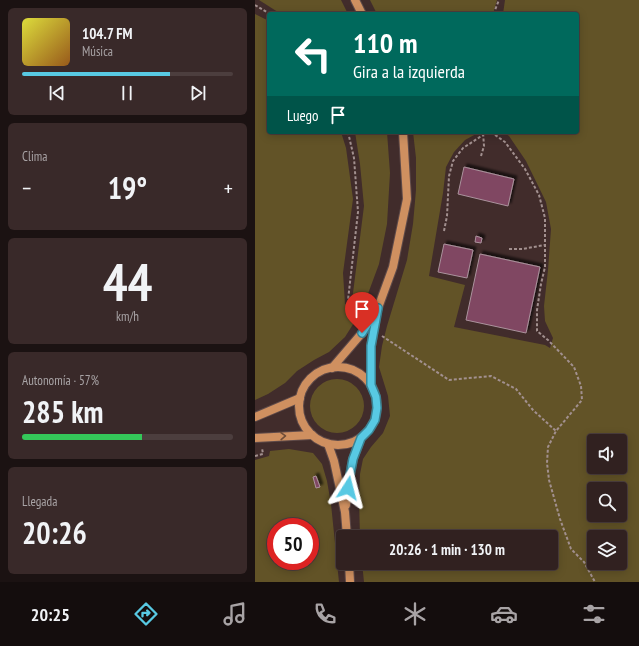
<!DOCTYPE html>
<html lang="es">
<meta charset="utf-8">
<style>
body{margin:0;font-family:"PT Sans Narrow",sans-serif;background:#392929;color:#f1f3f6;height:100vh;display:flex;flex-direction:column;font-size:15px;white-space:nowrap}
*{box-sizing:border-box;margin:0}
p{font-size:13px;color:#a8a3a5}
.icon{flex:none;width:22px;height:22px;fill:none;stroke:currentColor;stroke-width:2;stroke-linecap:round;stroke-linejoin:round}
.map{position:relative;flex:1;overflow:hidden}
.details{display:flex;flex-direction:column;gap:8px;padding:8px;background:#1b1212;width:255px}
.details>*{flex:none}
.hud{position:absolute;left:12px;top:12px;width:312px;height:122px;border-radius:4px;box-shadow:0 2px 10px #0003,0 0 0 1px #4c3e3e;background:#00695c;color:#fff;overflow:hidden}
.fabs{position:absolute;left:332px;top:434px;display:grid;gap:8px}
.fabs a{display:grid;place-items:center;width:40px;height:40px;border-radius:4px;background:#312120;box-shadow:0 2px 10px #0003,0 0 0 1px #4c3e3e;font-size:20px}
.speed{position:absolute;left:12px;top:518px;display:flex;gap:8px;font-size:20px;font-weight:700;text-align:center}
.speed>*{display:grid;place-content:center;width:52px;height:52px;border-radius:50%;background:#312120;box-shadow:0 2px 10px #0003,0 0 0 1px #4c3e3e;line-height:1}
.speed .limit{border:6px solid #d22;background:#fff;color:#111}
.pin{position:absolute;display:grid;place-items:center;width:34px;height:34px;color:#fff;margin:-41px -17px;border-radius:50% 50% 50% 0;rotate:-45deg;box-shadow:0 0 4px #0007}
.pin .icon{rotate:45deg}
.me{position:absolute;width:44px;margin:-22px;rotate:9deg;stroke-linejoin:round;filter:drop-shadow(0 0 3px #0008)}
.turn{display:flex;align-items:center;gap:14px;height:84px;padding:0 20px;font-size:18px}
.turn .icon{width:52px;height:52px;stroke-width:2.5}
.turn b{display:block;font-size:28px;line-height:34px}
.then{display:flex;align-items:center;height:38px;padding:0 20px;background:#0003;gap:8px;font-size:15px}
.big{font-size:30px;font-weight:800;line-height:1.1}
.details .tile{flex:1;display:flex;flex-direction:column;justify-content:center;gap:6px;min-width:0;padding:0 14px;border-radius:6px;background:#392929}
.details .dial{align-items:center;gap:0}
.dial b{font-size:52px;line-height:1}
.song{display:flex;align-items:center;gap:12px}
.cover{width:48px;height:48px;border-radius:6px;background:linear-gradient(135deg,hsl(60 70% 55%),hsl(30 70% 35%))}
.played{height:4px;border-radius:2px;background:linear-gradient(90deg,#58c9e3 70%,#4c3e3e 70%)}
.keys{display:flex;justify-content:space-around;direction:ltr}
.heat{display:flex;justify-content:space-between;align-items:center;font-size:22px;direction:ltr}
.charge{height:6px;border-radius:3px;background:linear-gradient(90deg,#34c759 57%,#4c3e3e 0)}
.trip{position:absolute;left:81px;top:530px;width:222px;height:40px;border-radius:4px;background:#312120;box-shadow:0 2px 10px #0003,0 0 0 1px #4c3e3e;font-weight:800;line-height:40px;text-align:center}
.tab-bar{display:flex;height:64px;justify-content:space-around;align-items:center;background:#140d0d;color:#a8a3a5}
.tab-bar .icon{width:28px;height:28px}
.tab-bar .active{color:#58c9e3}
.tab-bar b{font-size:18px;color:#f1f3f6}
main{display:flex;flex:1;min-height:0}
.map>svg:first-child{display:block}
.green{fill:#625327;fill-rule:evenodd}
.building{fill:#804662;stroke:#ab939d;filter:url(#shadow)}
.lines{fill:none;stroke-linecap:round;stroke-linejoin:round}
.secondary-casing{stroke:#5e4a49;stroke-width:10}
.path{stroke:#a2908f;stroke-width:2;stroke-dasharray:3 2;stroke-linecap:butt}
.secondary{stroke:#cf9060;stroke-width:8}
.oneway{stroke:#6f4d38}
.route-casing{stroke:#398394;stroke-width:10}
.route{stroke:#58c9e3;stroke-width:7}
</style>
<main>
<section class="details">
<div class="tile">
<div class="song"><i class="cover"></i><div><b>104.7 FM</b><p>Música</p></div></div>
<div class="played"></div>
<div class="keys"><svg class="icon" aria-label="previous" viewBox="0 0 24 24"><path d="M18 5L8 12l10 7zM5 5v14"/></svg><svg class="icon" aria-label="pause" viewBox="0 0 24 24"><path d="M8 5v14M16 5v14"/></svg><svg class="icon" aria-label="next" viewBox="0 0 24 24"><path d="M6 5l10 7-10 7zM19 5v14"/></svg></div>
</div>
<div class="tile"><p>Clima</p>
<div class="heat"><a>−</a><b class="big">19°</b><a>+</a></div>
</div>
<div class="tile dial"><b>44</b><p>km/h</p></div>
<div class="tile"><p>Autonomía · 57%</p><b class="big">285 km</b><div class="charge"></div></div>
<div class="tile"><p>Llegada</p><b class="big">20:26</b></div>
</section>
<div class="map">
<svg width="384" height="582" viewBox="0 0 384 582">
<defs>
<filter id="shadow"><feDropShadow dx="3" dy="-3" stdDeviation="1" flood-color="#0009"/></filter>
</defs>
<rect width="100%" height="100%" fill="#412c2b"/>
<g class="green">
<path d="M4 0H86L93 14H26Z"/>
<path d="M115 0H242L238 14H122Z"/>
<path d="M250 0H384V582H109L107 563H296V537H105L104 499 105 474 108 459 116 447 128 433 135 416 133 396 124 367 127 346 132 326 152 260 158 224 161 190V158L158 132H222L221 134 210 140 199 152 191 167 188 193 174 276 210 285 199 327 290 345 295 348 298 338 290 321 289 306 293 270 296 229 291 202 271 161 254 136 248 132H322V14H248ZM339 441H365V467H339ZM339 489H365V515H339ZM339 537H365V563H339Z"/>
<path d="M0 14 14 21V132H86L91 148 98 199 88 273 90 304 97 301 109 206 105 164 100 132H132L135 173 132 224 124 264 107 310 90 337 74 352 59 360 42 371 30 383 13 394 0 400Z"/>
<circle cx="82" cy="406" r="27"/>
<path d="M34 449 58 453 67 464 72 481 76 504 84 582H0V460L14 456 15 451ZM21 527H55V561H21Z"/>
</g>
<g class="building">
<path d="M209 167 259 179 253 206 203 194Z"/>
<path d="M221 236 227 238 226 243 220 242Z"/>
<path d="M189 244 218 250 212 278 183 272Z"/>
<path d="M225 254 285 267 271 333 211 320Z"/>
<path d="M61 476 65 487 61 488 58 477Z"/>
</g>
<g class="lines">
<g class="secondary-casing">
<g id="secondary">
<path d="M100 0 107 14"/>
<circle cx="83" cy="406" r="39"/>
<path d="M77 368 107 333 123 308 138 267 152 199 148 132"/>
<path d="M116 385V346L122 312"/>
<path d="M0 417 45 398"/>
<path d="M0 438 57 435"/>
<path d="M73 444 79 461 90 512 92 537"/>
<path d="M91 505 95 475 98 459 106 438"/>
<path d="M94 563 95 582"/>
</g>
</g>
<g class="path">
<path d="M0 5 15 14"/>
<path d="M240 14V10L244 0"/>
<path d="M93 132 99 158 103 212 93 300"/>
<path d="M236 132 250 142 270 169 284 195 290 218V267L286 284 282 310V331L293 340 319 367 326 386 327 400 301 431 293 447 292 463 294 480 305 519 316 549 329 562 340 582"/>
<path d="M226 156 229 146 228 132"/>
<path d="M189 231 192 216 194 176 198 161 208 148 228 135"/>
<path d="M254 249H267L290 245"/>
<path d="M127 336 194 380 236 376 261 389 278 410 301 431"/>
<path d="M0 456 8 454 7 448"/>
</g>
<use href="#secondary" class="secondary"/>
</g>
<defs><path id="oneway-chevron" d="M-2-3.5L2.5 0L-2 3.5" fill="none" stroke-width="1.6" stroke-linecap="round" stroke-linejoin="round"/></defs>
<use class="oneway" href="#oneway-chevron" transform="translate(28 436) rotate(-2)"/>
<g class="lines">
<g class="route-casing">
<path id="route" d="M93 488 95 475 98 459 106 438 114 430 120 420 122 408 121 397 116 385V346L123 308 107 333"/>
</g>
<use href="#route" class="route"/>
</g>
</svg>
<div class="fabs">
<a><svg class="icon" aria-label="sound" viewBox="0 0 24 24"><path d="M4 9h4l5-4v14l-5-4H4zM17 9q2 3 0 6"/></svg></a>
<a><svg class="icon" aria-label="search" viewBox="0 0 24 24"><circle cx="10" cy="10" r="6"/><path d="M15 15l6 6"/></svg></a>
<a><svg class="icon" aria-label="layers" viewBox="0 0 24 24"><path d="M12 4l9 5-9 5-9-5zM3 14l9 5 9-5"/></svg></a>
</div>
<div class="speed"><div class="limit">50</div></div>
<div class="pin" style="left:107px;top:333px;background:#d93025"><svg class="icon" aria-label="arrive" viewBox="0 0 24 24"><path d="M6 21V4h12l-3 4 3 4H6"/></svg></div>
<svg class="me" style="left:93px;top:488px" viewBox="-20 -20 40 40"><path d="M0-17L14 15 0 8-14 15z" fill="#58c9e3" stroke="#fff" stroke-width="4"/></svg>
<div class="trip">20:26 · 1 min · 130 m</div>
<div class="hud">
<div class="turn"><svg class="icon" aria-label="left" viewBox="0 0 24 24"><path d="M17 20v-9H6M10 6l-5 5 5 5"/></svg><div><b>110 m</b>Gira a la izquierda</div></div>
<div class="then">Luego<svg class="icon" aria-label="arrive" viewBox="0 0 24 24"><path d="M6 21V4h12l-3 4 3 4H6"/></svg></div>
</div>
</div>
</main>
<nav class="tab-bar">
<b>20:25</b>
<svg class="icon active" aria-label="directions" viewBox="0 0 24 24"><path d="M12 3l9 9-9 9-9-9zM9 14v-3h6M13 9l2 2-2 2"/></svg>
<svg class="icon" aria-label="music" viewBox="0 0 24 24"><path d="M9 18V5l10-2v13"/><circle cx="6" cy="18" r="3"/><circle cx="16" cy="16" r="3"/></svg>
<svg class="icon" aria-label="phone" viewBox="0 0 24 24"><path d="M5 4h4l2 5-3 2q2 4 5 5l2-3 5 2v4C11 20 4 13 5 4z"/></svg>
<svg class="icon" aria-label="climate" viewBox="0 0 24 24"><path d="M12 3v18M4 7l16 10M4 17L20 7"/></svg>
<svg class="icon" aria-label="car" viewBox="0 0 24 24"><path d="M5 17H2v-5l4-1 3-4h7l3 4 3 1v5h-3M9 17h6M6 11h13"/><circle cx="7" cy="17" r="2"/><circle cx="17" cy="17" r="2"/></svg>
<svg class="icon" aria-label="filters" viewBox="0 0 24 24"><path d="M4 7h16M4 17h16"/><circle cx="9" cy="7" r="2"/><circle cx="15" cy="17" r="2"/></svg>
</nav>
